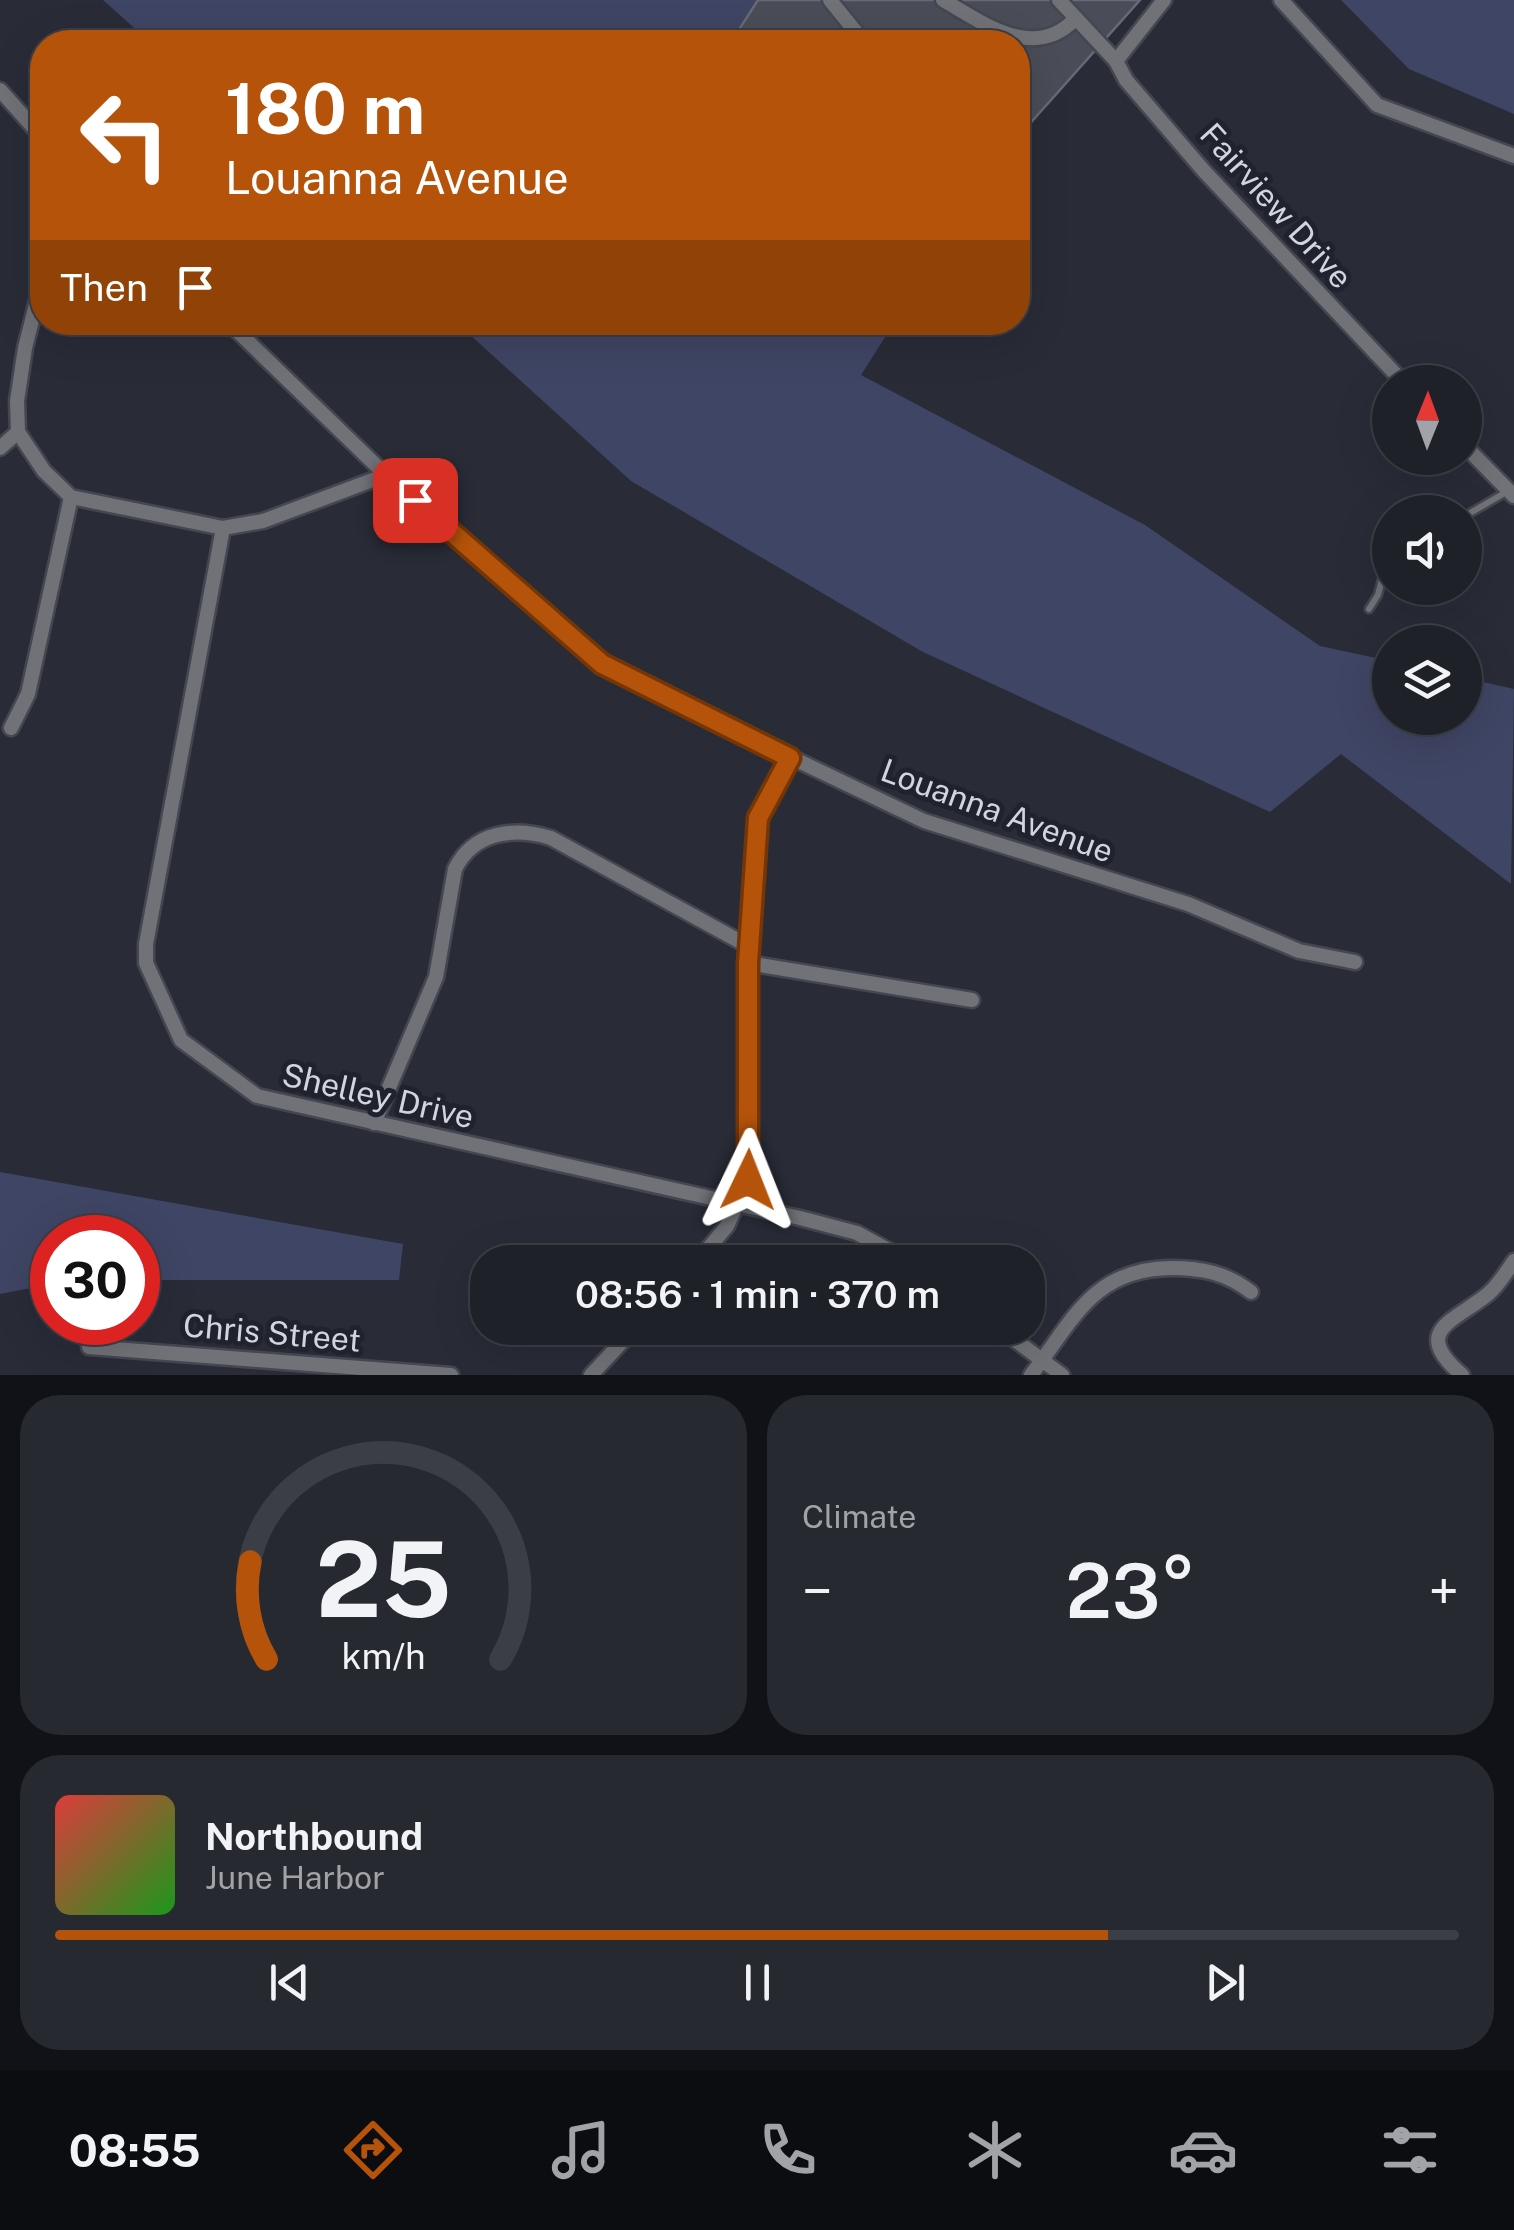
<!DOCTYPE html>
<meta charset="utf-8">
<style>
body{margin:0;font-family:"Public Sans",sans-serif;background:#272931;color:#f1f3f6;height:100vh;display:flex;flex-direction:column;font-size:38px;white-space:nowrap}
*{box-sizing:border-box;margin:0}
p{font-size:32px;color:#a1a3a8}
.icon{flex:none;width:55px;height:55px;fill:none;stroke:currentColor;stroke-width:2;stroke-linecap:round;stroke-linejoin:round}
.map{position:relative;height:1375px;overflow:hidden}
.sheet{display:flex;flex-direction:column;gap:20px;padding:20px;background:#111217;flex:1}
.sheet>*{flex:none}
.top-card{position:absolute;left:30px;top:30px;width:1000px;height:305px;border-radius:40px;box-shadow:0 10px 40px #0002,0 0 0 2px #3c3e46;background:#b45309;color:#fff;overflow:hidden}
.needle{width:65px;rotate:1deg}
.controls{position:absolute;left:1372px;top:365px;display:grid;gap:20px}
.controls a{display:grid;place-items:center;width:110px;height:110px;border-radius:50%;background:#1f2129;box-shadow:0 10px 40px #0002,0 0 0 2px #3c3e46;font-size:50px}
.speed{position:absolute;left:30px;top:1215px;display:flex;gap:20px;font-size:50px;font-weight:700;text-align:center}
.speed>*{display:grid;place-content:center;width:130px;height:130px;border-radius:50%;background:#1f2129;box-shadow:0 10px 40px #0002,0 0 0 2px #3c3e46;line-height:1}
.speed .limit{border:15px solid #d22;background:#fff;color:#111}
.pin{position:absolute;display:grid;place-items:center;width:85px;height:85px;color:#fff;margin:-42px;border-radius:20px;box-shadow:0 5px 15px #0006}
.me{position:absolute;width:110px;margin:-55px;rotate:2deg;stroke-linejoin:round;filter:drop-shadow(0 0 8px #0008)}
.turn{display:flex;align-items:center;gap:35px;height:210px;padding:0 30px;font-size:45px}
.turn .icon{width:130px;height:130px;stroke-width:2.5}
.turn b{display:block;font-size:70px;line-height:85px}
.then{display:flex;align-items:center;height:95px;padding:0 30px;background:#0003;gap:20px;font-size:38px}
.big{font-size:75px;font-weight:600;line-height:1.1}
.sheet .tile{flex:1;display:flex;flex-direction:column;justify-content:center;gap:15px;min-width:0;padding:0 35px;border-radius:40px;background:#272931}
.sheet .dial{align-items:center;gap:0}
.dial svg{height:260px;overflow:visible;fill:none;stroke:#3c3e46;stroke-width:7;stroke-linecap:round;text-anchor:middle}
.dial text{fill:#f1f3f6;stroke:none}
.song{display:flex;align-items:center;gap:30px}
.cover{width:120px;height:120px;border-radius:15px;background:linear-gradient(135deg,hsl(0 70% 55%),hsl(120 70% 35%))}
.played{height:10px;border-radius:5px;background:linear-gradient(90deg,#b45309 75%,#3c3e46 75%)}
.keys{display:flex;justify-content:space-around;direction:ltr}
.heat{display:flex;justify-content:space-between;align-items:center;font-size:55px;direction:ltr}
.sheet .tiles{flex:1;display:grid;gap:20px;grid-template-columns:1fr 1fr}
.tile:last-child{grid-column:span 2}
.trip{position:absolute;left:470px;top:1245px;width:575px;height:100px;border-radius:40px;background:#1f2129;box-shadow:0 10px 40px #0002,0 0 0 2px #3c3e46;font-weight:600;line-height:100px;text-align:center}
.tab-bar{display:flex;height:160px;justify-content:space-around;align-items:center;background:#0c0d10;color:#a1a3a8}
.tab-bar .icon{width:70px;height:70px}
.tab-bar .selected{color:#b45309}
.tab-bar b{font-size:45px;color:#f1f3f6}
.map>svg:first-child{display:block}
.green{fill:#3f4564}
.building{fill:#4a4c58;stroke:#666976;stroke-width:2.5}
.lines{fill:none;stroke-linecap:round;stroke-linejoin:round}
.service-casing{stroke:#444751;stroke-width:11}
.minor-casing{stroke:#444751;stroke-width:19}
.service{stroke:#707277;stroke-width:6}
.minor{stroke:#707277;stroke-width:14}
.route-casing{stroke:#753606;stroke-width:25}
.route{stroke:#b45309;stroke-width:18}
.labels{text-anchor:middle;stroke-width:10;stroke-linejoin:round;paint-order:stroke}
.street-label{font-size:32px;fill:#d3d5dc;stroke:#20222d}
</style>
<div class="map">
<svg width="1514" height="1375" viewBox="0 0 1514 1375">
<rect width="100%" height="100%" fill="#292c37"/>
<g class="green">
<path d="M103 0H758L731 42H150Z"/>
<path d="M1341 0H1514V114L1409 69Z"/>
<path d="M457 323H894L861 375 1145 525 1320 646 1390 661V718H1465V678L1514 689 1511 884 1341 754 1270 812 923 652 631 481Z"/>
<path d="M0 1172 403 1244 399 1280H138V1238H52V1284L0 1294Z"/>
</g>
<path class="building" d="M758 0H1140L1018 137V42H731Z"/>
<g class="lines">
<g class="service-casing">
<g id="service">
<path d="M1465 516 1508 491"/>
<path d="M1369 609 1378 595 1390 548"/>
</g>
</g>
<g class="minor-casing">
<g id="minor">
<path d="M830 0 864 42"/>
<path d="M943 0C983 23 1034 62 1075 19"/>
<path d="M1059 0 1116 61"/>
<path d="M1164 0 1116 61 1126 80 1204 171 1403 382"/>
<path d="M1281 0 1377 105 1514 156"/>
<path d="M0 90 42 137"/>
<path d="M42 281 25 348 17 401 18 432 44 471 71 497 223 528 263 521 386 475"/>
<path d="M228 322 386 475 586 650 625 678 924 821 1188 904 1299 951 1355 962"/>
<path d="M1465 446 1514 496"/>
<path d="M0 448 18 432"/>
<path d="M223 528 146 944V963L181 1040 257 1096 800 1218 857 1233 910 1262"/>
<path d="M11 728 28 694 71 497"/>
<path d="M748 963 972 1000"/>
<path d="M374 1123 436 977 455 869C474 831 514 827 551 838L750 947"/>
<path d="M697 1262 727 1226 748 1180V963L758 818 789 758"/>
<path d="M999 1328 1062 1375"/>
<path d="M89 1347 451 1375"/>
<path d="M591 1375 635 1328"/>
<path d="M1031 1375C1074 1319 1093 1269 1171 1268 1203 1268 1226 1273 1251 1292"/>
<path d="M1462 1375C1410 1330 1454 1322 1488 1294 1499 1285 1506 1272 1514 1261"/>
</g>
</g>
<use href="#service" class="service"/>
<use href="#minor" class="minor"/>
</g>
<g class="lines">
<g class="route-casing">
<path id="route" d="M415 500 602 664 790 758 758 818 748 963V1180"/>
</g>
<use href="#route" class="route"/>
</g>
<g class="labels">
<g class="street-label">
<text transform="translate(1276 206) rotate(48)" y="11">Fairview Drive</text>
<text transform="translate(997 811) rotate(20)" y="11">Louanna Avenue</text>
<text transform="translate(378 1096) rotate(13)" y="11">Shelley Drive</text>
<text transform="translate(272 1333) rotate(5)" y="11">Chris Street</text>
</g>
</g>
</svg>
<div class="controls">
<a><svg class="needle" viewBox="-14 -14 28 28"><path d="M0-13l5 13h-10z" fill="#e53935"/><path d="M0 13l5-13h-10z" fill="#a1a3a8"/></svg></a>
<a><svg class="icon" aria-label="sound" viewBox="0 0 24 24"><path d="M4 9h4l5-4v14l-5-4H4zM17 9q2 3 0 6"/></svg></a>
<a><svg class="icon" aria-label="layers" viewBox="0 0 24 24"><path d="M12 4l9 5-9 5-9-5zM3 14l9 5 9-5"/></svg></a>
</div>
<div class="speed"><div class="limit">30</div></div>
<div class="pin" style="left:415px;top:500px;background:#d93025"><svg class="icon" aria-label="arrive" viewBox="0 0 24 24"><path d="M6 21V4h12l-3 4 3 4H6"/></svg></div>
<svg class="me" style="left:748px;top:1180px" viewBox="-20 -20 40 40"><path d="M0-17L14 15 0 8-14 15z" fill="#b45309" stroke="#fff" stroke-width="4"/></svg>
<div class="trip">08:56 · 1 min · 370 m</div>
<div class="top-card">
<div class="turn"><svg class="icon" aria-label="left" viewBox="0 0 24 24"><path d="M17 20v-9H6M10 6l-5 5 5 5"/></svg><div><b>180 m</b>Louanna Avenue</div></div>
<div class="then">Then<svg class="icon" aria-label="arrive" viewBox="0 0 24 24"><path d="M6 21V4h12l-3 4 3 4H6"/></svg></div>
</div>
</div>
<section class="sheet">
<div class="tiles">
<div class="tile dial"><svg viewBox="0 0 100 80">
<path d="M14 69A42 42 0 1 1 86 69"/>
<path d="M14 69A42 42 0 0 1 9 39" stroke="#b45309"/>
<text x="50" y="56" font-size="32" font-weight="700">25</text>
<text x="50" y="72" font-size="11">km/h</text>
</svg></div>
<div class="tile"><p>Climate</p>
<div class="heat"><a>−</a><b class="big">23°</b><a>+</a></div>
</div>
<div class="tile">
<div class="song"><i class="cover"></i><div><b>Northbound</b><p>June Harbor</p></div></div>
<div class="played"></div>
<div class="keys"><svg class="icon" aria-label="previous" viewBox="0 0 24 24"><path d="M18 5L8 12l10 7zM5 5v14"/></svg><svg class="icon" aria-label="pause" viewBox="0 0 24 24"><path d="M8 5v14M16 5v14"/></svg><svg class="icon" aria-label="next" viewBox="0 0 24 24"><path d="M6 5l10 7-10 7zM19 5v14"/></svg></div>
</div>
</div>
</section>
<nav class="tab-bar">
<b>08:55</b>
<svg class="icon selected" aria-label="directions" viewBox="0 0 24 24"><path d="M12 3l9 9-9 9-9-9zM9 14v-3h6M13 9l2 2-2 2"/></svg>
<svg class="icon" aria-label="music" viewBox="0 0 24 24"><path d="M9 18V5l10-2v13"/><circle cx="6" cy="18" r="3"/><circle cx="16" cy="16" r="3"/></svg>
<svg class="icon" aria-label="phone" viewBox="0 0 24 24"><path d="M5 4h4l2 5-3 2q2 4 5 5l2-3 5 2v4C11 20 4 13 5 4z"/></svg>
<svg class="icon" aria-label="climate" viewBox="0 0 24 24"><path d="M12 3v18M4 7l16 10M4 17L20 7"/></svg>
<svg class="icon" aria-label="car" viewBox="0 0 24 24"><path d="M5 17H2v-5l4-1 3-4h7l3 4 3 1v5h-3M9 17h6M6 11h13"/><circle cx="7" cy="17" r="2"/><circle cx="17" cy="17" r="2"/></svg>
<svg class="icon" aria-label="filters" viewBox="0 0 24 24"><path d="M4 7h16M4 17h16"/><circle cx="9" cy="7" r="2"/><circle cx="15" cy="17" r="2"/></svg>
</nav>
